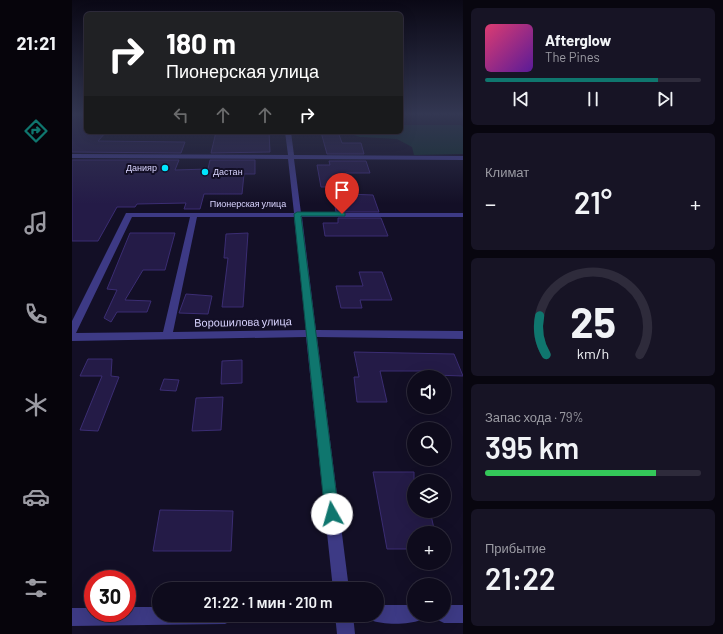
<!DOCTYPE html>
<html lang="ru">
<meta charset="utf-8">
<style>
body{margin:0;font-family:Barlow,sans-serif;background:#171425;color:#f1f3f6;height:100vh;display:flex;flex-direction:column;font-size:15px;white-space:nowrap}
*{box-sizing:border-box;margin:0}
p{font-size:13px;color:#9b9ba3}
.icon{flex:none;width:22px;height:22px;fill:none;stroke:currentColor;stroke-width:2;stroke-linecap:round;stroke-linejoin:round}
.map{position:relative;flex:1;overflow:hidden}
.panel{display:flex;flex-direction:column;gap:8px;padding:8px;background:#08060f;width:260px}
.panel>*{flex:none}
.top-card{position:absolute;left:12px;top:12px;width:319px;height:122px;border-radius:6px;box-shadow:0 4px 16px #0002,0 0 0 1px #2e2b3b;background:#202124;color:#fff;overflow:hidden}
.tools{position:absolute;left:335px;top:370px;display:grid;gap:8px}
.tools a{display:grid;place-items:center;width:44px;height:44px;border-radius:50%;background:#0e0b1c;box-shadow:0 4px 16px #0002,0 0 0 1px #2e2b3b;font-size:20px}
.speed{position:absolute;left:12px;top:570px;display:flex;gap:8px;font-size:20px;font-weight:700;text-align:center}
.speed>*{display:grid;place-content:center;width:52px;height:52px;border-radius:50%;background:#0e0b1c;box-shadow:0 4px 16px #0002,0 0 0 1px #2e2b3b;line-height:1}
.speed .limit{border:6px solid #d22;background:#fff;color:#111}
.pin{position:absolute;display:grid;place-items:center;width:34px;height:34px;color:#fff;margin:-41px -17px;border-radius:50% 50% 50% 0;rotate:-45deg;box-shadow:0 0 4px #0007}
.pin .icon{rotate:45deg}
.me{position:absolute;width:44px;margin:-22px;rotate:353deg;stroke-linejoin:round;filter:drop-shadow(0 0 3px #0008)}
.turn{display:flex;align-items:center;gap:14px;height:84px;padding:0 16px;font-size:18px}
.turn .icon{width:52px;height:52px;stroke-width:2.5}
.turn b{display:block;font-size:28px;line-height:34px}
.lanes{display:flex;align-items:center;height:38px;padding:0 16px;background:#0003;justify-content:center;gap:20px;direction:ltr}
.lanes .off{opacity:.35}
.big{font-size:30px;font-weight:600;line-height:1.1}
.panel .card{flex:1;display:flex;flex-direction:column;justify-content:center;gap:6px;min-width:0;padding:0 14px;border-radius:6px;background:#171425}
.panel .dial{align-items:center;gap:0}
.dial svg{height:104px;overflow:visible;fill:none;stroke:#2e2b3b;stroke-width:7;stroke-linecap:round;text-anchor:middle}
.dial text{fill:#f1f3f6;stroke:none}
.song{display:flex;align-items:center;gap:12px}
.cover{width:48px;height:48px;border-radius:6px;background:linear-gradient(135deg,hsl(340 70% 55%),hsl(270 70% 35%))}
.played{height:4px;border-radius:2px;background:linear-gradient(90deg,#0f766e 80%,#2e2b3b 80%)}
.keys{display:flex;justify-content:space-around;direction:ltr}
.heat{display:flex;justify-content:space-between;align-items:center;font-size:22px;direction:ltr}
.charge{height:6px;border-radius:3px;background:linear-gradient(90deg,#34c759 79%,#2e2b3b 0)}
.trip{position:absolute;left:80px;top:582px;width:232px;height:40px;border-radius:20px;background:#0e0b1c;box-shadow:0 4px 16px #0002,0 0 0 1px #2e2b3b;font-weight:600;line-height:40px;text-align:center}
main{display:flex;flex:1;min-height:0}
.tabs{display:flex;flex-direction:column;width:72px;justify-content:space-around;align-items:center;background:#06040b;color:#9b9ba3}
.tabs .icon{width:28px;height:28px}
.tabs .active{color:#0f766e}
.tabs b{font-size:18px;color:#f1f3f6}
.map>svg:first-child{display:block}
.green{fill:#12302f}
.building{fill:#241b47;stroke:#3b2d73}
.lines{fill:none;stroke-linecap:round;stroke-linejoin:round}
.minor{fill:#3d3a85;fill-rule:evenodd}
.route{fill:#0f766e;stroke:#0a4d48}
.poi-dot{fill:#00e5ff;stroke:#130f26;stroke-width:1.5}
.labels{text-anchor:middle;stroke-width:4;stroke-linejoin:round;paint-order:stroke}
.far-poi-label{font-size:9px;fill:#d9d4ff;stroke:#130f26;text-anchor:end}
.far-street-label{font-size:9px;fill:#d9d4ff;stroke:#130f26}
.street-label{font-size:11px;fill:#d9d4ff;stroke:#130f26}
</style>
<main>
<nav class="tabs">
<b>21:21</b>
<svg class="icon active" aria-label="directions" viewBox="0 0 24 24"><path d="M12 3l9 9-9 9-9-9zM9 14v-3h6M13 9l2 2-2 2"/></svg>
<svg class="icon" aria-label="music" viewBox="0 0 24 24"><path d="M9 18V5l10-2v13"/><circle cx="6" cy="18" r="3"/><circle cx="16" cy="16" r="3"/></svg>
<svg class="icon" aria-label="phone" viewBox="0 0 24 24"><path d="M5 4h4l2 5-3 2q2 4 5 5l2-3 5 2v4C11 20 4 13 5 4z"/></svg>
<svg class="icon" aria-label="climate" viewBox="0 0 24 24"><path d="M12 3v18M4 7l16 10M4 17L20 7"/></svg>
<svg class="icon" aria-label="car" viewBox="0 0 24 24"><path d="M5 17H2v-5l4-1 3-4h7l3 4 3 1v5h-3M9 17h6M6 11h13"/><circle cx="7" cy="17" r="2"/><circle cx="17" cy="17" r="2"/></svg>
<svg class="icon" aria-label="filters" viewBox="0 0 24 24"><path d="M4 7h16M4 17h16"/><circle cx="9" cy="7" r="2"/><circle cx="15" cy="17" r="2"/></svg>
</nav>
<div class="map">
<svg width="391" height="634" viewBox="0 0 391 634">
<rect width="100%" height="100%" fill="#130f26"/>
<path class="green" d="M329 125H389L391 127V154L342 155 340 147 325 139 288 137 273 132H329Z"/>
<g class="building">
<path d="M0 115H14V132H34L26 141 113 142 109 153 0 152Z"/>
<path d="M144 132H197L198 152 139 153Z"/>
<path d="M249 132H266L270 143H289L292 154H255Z"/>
<path d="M0 160H107L103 170 136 169 138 160H183V174H172L170 194H132L128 209H112L114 203 65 204 63 207H45L26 241H0Z"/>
<path d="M257 161H294L298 173H274V194L301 195 307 212H264L260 187H249L245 165H258Z"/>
<path d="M266 218H309L316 236H253L251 223H266Z"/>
<path d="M58 233H103L93 270H71L53 300 79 301 75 312H45L39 322 32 318 45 290 35 289Z"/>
<path d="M176 233 171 307H150L156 258H152L154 234Z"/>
<path d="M287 272H310L320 300H288L290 308H269L264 286H291Z"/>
<path d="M114 294 140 296 136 314 107 313Z"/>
<path d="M282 352 382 354 391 376 362 375 361 371H308L315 402H285L282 377H287Z"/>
<path d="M16 359H40L39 376 47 377 26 431 8 430 30 376H8Z"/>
<path d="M170 360V383L149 384 150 361Z"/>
<path d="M92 379 107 380 104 391 88 390Z"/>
<path d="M151 397 149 430 120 431 124 398Z"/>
<path d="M301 472H342V511H358L363 533H342V549H315Z"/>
<path d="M88 510 161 511 159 551H81Z"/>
</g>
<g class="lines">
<g class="minor">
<path d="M213 132H219L222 155 391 156V160L222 159 229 213H391V217H230L244 330 391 331V339L245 337 277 589H261L234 337 0 341V321L54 213H222L216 159 0 158V154L216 155ZM60 217H118L91 332 4 333ZM125 217H222L234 330 101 332Z"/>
<path d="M305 605H342V615H350L348 620C337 625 310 625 299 620L297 615H305Z"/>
<path d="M372 605H391V623H372L366 620 364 615H372Z"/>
<path d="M55 607H87V615H162L159 621 153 624 0 626V608H21V613H55Z"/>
<path d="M263 615H281L283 634H265Z"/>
</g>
</g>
<linearGradient id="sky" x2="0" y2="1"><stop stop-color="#0a0815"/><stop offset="0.56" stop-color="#333752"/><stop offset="1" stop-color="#333752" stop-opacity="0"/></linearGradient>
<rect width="391" height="204" fill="url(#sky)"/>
<path class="route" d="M270 212 273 213V216H229L267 514 265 518 260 520 255 518 253 514 222 214 225 212Z"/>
<g class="poi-dot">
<circle cx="93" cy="168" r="4"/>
<circle cx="133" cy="172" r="4"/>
</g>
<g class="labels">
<g class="far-poi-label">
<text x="85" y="171">Данияр</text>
<text x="141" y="175" text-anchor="start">Дастан</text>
</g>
<g class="far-street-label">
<text x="176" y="207">Пионерская улица</text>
</g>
<g class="street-label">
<text transform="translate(171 322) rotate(-1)" y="4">Ворошилова улица</text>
</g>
</g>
</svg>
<div class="tools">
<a><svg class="icon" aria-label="sound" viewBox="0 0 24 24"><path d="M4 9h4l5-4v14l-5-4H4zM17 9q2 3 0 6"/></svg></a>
<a><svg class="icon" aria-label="search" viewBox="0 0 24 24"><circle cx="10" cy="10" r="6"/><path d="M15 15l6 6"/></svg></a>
<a><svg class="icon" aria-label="layers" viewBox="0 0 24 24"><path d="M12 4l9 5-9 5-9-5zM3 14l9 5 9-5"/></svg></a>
<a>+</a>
<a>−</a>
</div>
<div class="speed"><div class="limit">30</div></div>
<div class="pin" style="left:270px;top:214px;background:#d93025"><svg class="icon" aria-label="arrive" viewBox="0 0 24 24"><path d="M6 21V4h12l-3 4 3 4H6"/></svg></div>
<svg class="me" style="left:260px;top:514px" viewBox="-20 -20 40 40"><circle r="19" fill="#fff"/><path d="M0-13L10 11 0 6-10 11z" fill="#0f766e"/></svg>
<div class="trip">21:22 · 1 мин · 210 m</div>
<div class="top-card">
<div class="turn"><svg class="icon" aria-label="right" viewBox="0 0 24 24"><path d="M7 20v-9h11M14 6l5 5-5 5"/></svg><div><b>180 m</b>Пионерская улица</div></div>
<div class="lanes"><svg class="icon off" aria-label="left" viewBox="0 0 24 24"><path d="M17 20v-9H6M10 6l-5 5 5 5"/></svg><svg class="icon off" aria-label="ahead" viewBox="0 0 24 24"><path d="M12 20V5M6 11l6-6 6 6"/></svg><svg class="icon off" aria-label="ahead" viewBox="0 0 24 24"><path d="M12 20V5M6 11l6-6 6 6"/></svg><svg class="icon" aria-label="right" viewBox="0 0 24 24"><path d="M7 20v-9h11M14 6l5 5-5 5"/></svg></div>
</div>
</div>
<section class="panel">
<div class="card">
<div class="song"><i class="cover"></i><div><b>Afterglow</b><p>The Pines</p></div></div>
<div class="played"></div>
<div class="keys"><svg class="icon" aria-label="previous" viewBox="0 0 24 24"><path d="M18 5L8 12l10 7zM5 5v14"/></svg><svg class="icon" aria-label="pause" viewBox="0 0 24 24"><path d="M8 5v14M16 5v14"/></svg><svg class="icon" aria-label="next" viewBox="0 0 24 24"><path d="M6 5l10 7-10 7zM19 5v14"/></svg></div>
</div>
<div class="card"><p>Климат</p>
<div class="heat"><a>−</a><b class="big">21°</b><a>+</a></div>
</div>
<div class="card dial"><svg viewBox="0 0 100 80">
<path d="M14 69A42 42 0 1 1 86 69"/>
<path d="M14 69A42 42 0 0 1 9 39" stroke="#0f766e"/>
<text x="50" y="56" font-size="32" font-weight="700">25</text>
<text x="50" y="72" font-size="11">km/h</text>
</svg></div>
<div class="card"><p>Запас хода · 79%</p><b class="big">395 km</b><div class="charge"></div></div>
<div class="card"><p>Прибытие</p><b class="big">21:22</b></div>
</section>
</main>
